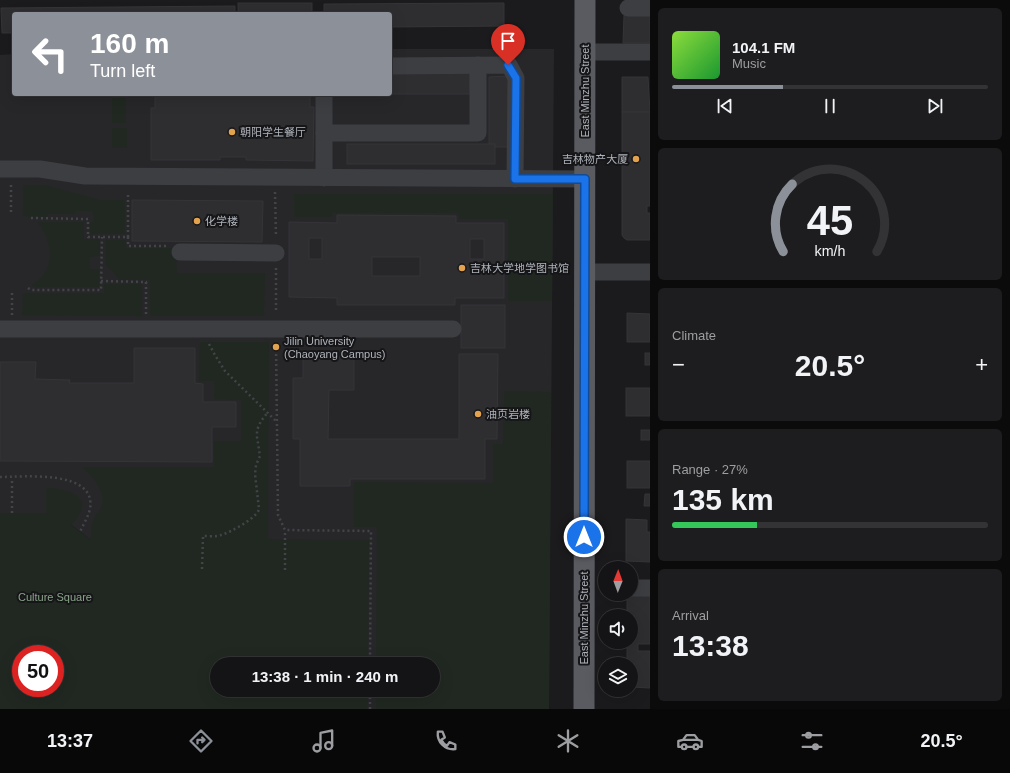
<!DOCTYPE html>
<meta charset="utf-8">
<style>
body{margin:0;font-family:Helvetica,"Noto Sans SC",sans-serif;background:#1d1d1f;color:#f1f3f6;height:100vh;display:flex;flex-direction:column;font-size:15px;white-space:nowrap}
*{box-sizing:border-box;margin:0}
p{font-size:13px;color:#9d9ea1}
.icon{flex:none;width:22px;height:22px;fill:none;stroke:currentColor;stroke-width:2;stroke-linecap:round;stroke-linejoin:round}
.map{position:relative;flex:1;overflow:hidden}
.panel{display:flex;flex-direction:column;gap:8px;padding:8px;background:#0b0b0c;width:360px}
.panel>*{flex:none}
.top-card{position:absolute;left:12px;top:12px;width:380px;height:84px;border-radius:4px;box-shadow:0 4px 16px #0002,0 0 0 1px #333335;background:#8c9099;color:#fff;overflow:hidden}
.needle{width:26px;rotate:1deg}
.controls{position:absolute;left:598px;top:561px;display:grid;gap:8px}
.controls a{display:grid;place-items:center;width:40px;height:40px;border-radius:50%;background:#141416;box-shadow:0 4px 16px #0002,0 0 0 1px #333335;font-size:20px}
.speed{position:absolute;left:12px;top:645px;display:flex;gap:8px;font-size:20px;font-weight:700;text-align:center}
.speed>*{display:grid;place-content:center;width:52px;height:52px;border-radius:50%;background:#141416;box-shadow:0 4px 16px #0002,0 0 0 1px #333335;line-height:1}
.speed .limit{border:6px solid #d22;background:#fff;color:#111}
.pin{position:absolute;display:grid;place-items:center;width:34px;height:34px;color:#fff;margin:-41px -17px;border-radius:50% 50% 50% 0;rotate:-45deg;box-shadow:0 0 4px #0007}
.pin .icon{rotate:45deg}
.me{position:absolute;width:44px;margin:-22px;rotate:0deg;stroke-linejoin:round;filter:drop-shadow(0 0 3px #0008)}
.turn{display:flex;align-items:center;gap:14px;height:84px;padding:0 12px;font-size:18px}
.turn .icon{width:52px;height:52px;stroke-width:2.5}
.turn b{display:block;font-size:28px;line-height:34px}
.big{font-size:30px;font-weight:700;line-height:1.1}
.panel .card{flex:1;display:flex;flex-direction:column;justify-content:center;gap:6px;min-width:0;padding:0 14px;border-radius:6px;background:#1d1d1f}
.panel .dial{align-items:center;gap:0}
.dial svg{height:104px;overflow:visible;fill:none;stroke:#333335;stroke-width:7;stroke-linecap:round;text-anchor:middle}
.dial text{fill:#f1f3f6;stroke:none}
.song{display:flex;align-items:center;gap:12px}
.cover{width:48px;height:48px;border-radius:6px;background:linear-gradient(135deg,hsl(90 70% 55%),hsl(130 70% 35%))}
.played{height:4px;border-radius:2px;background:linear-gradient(90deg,#8c9099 35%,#333335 35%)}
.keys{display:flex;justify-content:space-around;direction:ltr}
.heat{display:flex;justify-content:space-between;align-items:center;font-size:22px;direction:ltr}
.charge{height:6px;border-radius:3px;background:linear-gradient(90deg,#34c759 27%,#333335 0)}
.trip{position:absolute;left:210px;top:657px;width:230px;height:40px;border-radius:20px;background:#141416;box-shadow:0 4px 16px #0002,0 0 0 1px #333335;font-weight:700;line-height:40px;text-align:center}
.dock{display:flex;height:64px;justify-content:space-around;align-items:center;background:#080809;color:#9d9ea1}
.dock .icon{width:28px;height:28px}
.dock .current{color:#8c9099}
.dock b{font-size:18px;color:#f1f3f6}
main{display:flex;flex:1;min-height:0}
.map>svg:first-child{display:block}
.built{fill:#27272a;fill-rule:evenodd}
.green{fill:#212821;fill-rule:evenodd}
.building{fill:#2e2e31;stroke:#353539;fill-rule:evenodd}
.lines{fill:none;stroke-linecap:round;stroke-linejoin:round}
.path{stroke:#424548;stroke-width:2.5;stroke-dasharray:2 3;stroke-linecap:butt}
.minor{stroke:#3c3e42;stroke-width:17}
.major{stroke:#595b60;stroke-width:21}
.route-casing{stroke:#114b97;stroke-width:10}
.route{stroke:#1a73e8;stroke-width:7}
.poi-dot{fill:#e2a24e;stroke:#161618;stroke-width:1.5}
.labels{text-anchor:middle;stroke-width:4;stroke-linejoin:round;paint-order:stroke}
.street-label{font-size:11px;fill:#afb4bb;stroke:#161618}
.poi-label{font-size:11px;fill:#afb4bb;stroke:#161618;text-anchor:start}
.park-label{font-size:11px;fill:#89a488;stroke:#161618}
</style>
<main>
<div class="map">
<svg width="650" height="709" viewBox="0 0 650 709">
<rect width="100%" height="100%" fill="#1b1b1d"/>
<path class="built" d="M390 49H554L549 709H108L91 540 70 524 46 513H0V55L14 54V94H390ZM217 664H433V690H217Z"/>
<g class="green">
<rect x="112" y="98" width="14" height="25"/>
<rect x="112" y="128" width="15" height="20"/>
<path d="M23 185H45L100 200H125V234H90V222H94L93 211H75V214H48V217H29L23 215Z"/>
<path d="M294 194H553L552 301H508V219H459V213H332V217H294Z"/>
<path d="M37 222H84V239H100V256L90 257V269H99V287H34L32 285C56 270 54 242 37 222Z"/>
<path d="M106 240H125L126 248H176L177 273H265L264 316H150V280H120L106 265Z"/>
<path d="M104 284H142V316L22 315 23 293H104Z"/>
<path d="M200 342H269L268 539 369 540 368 664H217V690H368L367 709H0V513H46V488C72 489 97 498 71 525L91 540C91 531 91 524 96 515 97 513 100 510 101 508 107 490 93 478 82 467H214V441H241V400L214 399V381H199ZM21 654H55V688H21Z"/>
<path d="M504 391 551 392 549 709H376V690H433V664H376L377 527H354V482L493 483V444H503Z"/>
</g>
<g class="building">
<rect x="238" y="3" width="74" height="11"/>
<path d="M504 3V26L390 27V14H324V4Z"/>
<path d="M235 6V14H14V33H2L1 8Z"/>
<path d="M624 15H650V43H623Z"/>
<rect x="390" y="72" width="80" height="22"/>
<path d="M509 76V147H495V144H489V77Z"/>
<path d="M622 77H648L650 112H622Z"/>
<path d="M155 94H310V107H314L313 161 246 160V157H220V160H151V108H155Z"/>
<path d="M622 112H650V206H647V213H650V240H627L624 238 622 235Z"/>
<rect x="347" y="144" width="148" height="20"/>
<path d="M132 200 263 201 262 242 132 241Z"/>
<path d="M337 215 456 216V223H504V298H455V305H337V298L289 297V222L337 223ZM309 238H322V259H309ZM470 239H484V259H470ZM372 257H420V276H372Z"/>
<rect x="461" y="305" width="44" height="43"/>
<path d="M627 313 650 314V342H627Z"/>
<path d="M134 348H195V383L203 384V402H236V427H212V462L0 461V362H36L35 379 70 380 69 383H134Z"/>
<rect x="645" y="353" width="5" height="12"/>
<path d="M459 354H498L497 439H485V479H350V486H300V439H293V378H303V356H354V390H329L328 439H459Z"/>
<rect x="626" y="388" width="24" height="28"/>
<rect x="641" y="430" width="9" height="10"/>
<rect x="627" y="461" width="23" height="27"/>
<path d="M645 494H650V506H644Z"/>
<path d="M626 519 647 520V532H650V562L626 561Z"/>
<path d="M627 595 650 596V644H638V651H650V688L631 687V664H627V642H631V616H627Z"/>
</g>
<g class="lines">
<g class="path">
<path d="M275 192 276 237"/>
<path d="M11 212V185"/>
<path d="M31 218 88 219V237H128V192"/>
<path d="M128 237V246H166"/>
<path d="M276 268V313"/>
<path d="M101 281 146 282V314"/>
<path d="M28 288 31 290H101L102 237"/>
<path d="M12 315V291"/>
<path d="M209 344 215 355 225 371 277 422"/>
<path d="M276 344 278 515 285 530 371 531 370 664"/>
<path d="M0 477C23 477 97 469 90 509 88 517 83 525 80 532"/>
<path d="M12 513V478"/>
<path d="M202 569 203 536C208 536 216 537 221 535 231 532 257 518 259 509L255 474 256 465 260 456 257 437V430L261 421 268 412"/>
<path d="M285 570V530"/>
<path d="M370 709V690"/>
</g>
<g class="minor">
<path d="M628 8H650"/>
<path d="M585 52H650"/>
<path d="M390 66 509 65 516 78 515 179"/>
<path d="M324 94V178"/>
<path d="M324 133H478V65"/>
<path d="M0 169H40L85 176 585 179"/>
<path d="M180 252 276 253"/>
<path d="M585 272H650"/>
<path d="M0 329H453"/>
<path d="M631 588H650"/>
</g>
<path class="major" d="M584 709 585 0"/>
</g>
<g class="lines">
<g class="route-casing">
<path id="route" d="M508 65 516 78 515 179H585L584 537"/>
</g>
<use href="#route" class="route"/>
</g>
<g class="poi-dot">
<circle cx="232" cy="132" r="4"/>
<circle cx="636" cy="159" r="4"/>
<circle cx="197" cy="221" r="4"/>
<circle cx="462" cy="268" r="4"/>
<circle cx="276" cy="347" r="4"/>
<circle cx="478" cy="414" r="4"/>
</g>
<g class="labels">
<g class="street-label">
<text transform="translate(585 91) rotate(-90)" y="4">East Minzhu Street</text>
<text transform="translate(584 618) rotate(-90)" y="4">East Minzhu Street</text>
</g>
<g class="poi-label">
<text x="240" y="136">朝阳学生餐厅</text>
<text x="628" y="163" text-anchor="end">吉林物产大厦</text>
<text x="205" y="225">化学楼</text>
<text x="470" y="272">吉林大学地学图书馆</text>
<text x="284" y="345">Jilin University<tspan x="284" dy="13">(Chaoyang Campus)</tspan></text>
<text x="486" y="418">油页岩楼</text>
</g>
<g class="park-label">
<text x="55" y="601">Culture Square</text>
</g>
</g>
</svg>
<div class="controls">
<a><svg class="needle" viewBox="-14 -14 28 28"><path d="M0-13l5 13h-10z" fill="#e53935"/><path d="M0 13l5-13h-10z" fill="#9d9ea1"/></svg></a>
<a><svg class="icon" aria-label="sound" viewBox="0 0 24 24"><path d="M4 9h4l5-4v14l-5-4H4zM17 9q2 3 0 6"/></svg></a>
<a><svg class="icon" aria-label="layers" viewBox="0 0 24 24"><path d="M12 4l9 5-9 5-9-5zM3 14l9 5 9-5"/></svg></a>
</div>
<div class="speed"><div class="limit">50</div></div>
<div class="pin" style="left:508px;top:65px;background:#d93025"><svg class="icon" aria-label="arrive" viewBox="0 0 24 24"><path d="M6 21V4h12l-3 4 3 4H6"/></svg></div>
<svg class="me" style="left:584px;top:537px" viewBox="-20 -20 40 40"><circle r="17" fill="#1a73e8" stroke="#fff" stroke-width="3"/><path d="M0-11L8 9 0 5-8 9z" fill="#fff"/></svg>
<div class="trip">13:38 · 1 min · 240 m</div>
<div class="top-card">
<div class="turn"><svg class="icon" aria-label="left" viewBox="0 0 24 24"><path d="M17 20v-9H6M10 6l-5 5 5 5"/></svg><div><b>160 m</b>Turn left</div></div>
</div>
</div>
<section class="panel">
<div class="card">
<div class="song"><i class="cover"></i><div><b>104.1 FM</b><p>Music</p></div></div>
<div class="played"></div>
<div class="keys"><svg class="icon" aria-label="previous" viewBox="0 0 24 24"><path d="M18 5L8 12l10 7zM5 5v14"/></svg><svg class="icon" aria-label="pause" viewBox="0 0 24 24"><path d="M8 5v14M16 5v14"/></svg><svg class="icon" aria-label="next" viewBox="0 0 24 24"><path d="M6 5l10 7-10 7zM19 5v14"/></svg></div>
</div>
<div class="card dial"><svg viewBox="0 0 100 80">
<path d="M14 69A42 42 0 1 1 86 69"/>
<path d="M14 69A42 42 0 0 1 21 17" stroke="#8c9099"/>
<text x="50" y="56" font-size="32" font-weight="700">45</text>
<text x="50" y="72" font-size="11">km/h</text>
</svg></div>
<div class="card"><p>Climate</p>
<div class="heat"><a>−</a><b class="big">20.5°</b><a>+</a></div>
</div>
<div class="card"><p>Range · 27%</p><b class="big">135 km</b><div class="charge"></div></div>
<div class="card"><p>Arrival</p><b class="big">13:38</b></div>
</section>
</main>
<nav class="dock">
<b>13:37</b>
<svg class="icon current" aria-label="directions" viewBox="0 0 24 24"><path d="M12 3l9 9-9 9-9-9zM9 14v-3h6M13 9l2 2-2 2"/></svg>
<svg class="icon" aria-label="music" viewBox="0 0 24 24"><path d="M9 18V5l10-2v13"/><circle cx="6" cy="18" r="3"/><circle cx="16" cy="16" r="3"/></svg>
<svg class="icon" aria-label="phone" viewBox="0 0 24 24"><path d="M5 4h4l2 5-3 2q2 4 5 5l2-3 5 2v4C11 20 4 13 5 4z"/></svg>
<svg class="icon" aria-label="climate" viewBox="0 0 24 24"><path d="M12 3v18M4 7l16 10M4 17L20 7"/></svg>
<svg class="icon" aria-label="car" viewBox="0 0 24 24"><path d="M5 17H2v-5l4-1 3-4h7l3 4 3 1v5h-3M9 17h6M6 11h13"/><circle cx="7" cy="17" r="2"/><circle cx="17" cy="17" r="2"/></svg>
<svg class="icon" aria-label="filters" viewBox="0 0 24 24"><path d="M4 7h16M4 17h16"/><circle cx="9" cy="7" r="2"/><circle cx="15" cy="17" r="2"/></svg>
<b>20.5°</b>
</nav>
